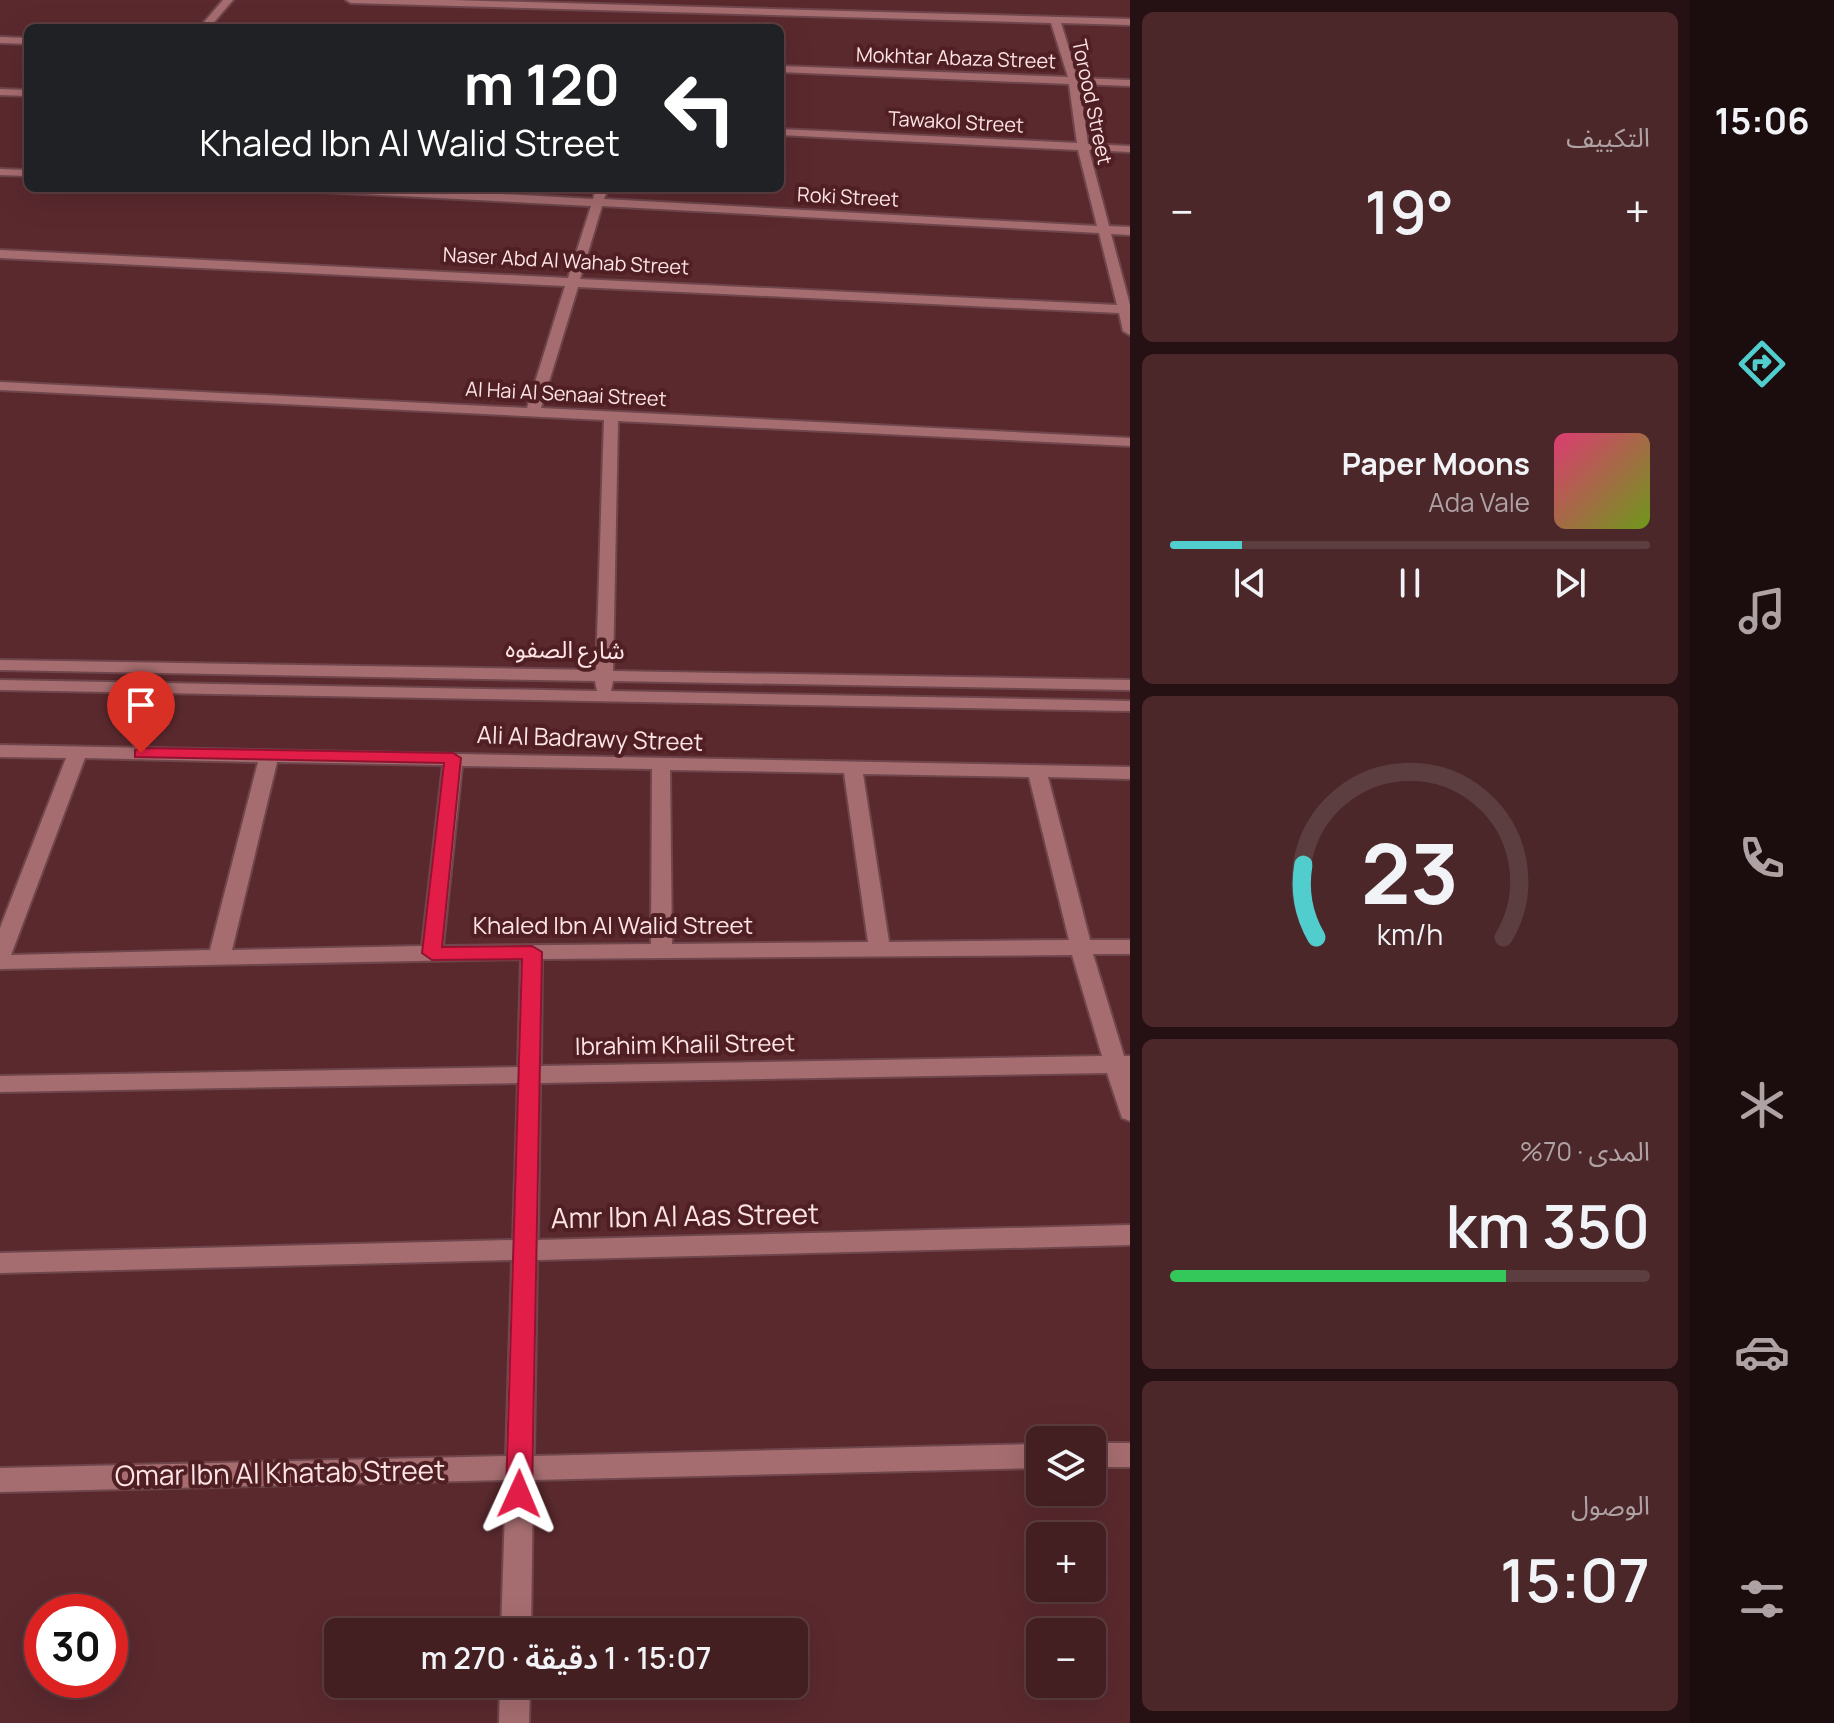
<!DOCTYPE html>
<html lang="ar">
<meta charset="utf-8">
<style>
body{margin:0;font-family:Manrope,"Noto Sans Arabic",sans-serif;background:#4b272a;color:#f1f3f6;direction:rtl;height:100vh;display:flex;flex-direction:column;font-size:30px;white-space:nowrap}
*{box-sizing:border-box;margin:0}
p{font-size:26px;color:#afa2a5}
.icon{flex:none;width:44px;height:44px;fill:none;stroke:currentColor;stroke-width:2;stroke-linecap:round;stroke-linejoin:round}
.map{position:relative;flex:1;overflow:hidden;direction:ltr}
.drawer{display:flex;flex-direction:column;gap:12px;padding:12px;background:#251113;width:560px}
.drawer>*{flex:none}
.top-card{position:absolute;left:24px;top:24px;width:760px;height:168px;border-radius:12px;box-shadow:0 8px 32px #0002,0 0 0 2px #5c3d40;direction:rtl;background:#202124;color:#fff;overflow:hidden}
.fabs{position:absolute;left:1026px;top:1426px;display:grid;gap:16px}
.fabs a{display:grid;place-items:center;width:80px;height:80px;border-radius:12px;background:#441f22;box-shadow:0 8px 32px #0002,0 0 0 2px #5c3d40;font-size:40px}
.speed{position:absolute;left:24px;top:1594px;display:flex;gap:16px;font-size:40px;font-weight:700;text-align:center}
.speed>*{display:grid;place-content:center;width:104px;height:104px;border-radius:50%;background:#441f22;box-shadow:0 8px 32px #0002,0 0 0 2px #5c3d40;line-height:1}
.speed .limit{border:12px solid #d22;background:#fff;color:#111}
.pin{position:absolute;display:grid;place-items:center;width:68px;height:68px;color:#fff;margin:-82px -34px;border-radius:50% 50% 50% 0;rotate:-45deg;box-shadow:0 0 8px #0007}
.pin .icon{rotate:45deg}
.me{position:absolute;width:88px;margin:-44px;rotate:1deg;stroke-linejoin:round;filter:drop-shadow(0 0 6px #0008)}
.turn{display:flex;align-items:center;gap:28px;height:168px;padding:0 32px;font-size:36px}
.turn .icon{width:104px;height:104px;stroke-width:2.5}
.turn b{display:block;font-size:56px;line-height:68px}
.big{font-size:60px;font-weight:600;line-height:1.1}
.drawer .tile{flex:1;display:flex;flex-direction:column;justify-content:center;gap:12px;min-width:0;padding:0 28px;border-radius:12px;background:#4b272a}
.drawer .dial{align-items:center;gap:0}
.dial svg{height:208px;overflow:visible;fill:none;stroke:#5c3d40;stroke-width:7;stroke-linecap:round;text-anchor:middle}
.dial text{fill:#f1f3f6;stroke:none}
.song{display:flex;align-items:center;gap:24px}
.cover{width:96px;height:96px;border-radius:12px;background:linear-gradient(135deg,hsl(340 70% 55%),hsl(80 70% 35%))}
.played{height:8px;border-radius:4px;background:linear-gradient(90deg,#52cdce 15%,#5c3d40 15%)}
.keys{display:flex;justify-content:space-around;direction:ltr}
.heat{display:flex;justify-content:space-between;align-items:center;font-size:44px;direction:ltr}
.charge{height:12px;border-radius:6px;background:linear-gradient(90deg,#34c759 70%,#5c3d40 0)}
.trip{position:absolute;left:324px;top:1618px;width:484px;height:80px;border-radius:12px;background:#441f22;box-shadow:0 8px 32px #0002,0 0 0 2px #5c3d40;font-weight:600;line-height:80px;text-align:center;direction:rtl}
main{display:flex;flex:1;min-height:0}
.dock{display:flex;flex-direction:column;width:144px;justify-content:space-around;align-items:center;background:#1b0c0e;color:#afa2a5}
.dock .icon{width:56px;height:56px}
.dock .on{color:#52cdce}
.dock b{font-size:36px;color:#f1f3f6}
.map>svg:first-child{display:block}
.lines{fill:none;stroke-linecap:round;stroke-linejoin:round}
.minor-casing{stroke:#6f464c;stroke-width:4}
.minor{fill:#a66d70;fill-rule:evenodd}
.route{fill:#e11d48;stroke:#92132f;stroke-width:2}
.labels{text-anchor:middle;stroke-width:8;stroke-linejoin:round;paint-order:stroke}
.far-street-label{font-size:20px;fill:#fee4e5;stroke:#4f1f24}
.street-label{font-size:24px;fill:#fee4e5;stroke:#4f1f24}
.near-street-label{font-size:28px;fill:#fee4e5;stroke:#4f1f24}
</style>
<main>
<nav class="dock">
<b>15:06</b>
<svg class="icon on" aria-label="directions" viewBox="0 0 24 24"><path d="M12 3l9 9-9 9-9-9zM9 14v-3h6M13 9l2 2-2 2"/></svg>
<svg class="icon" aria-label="music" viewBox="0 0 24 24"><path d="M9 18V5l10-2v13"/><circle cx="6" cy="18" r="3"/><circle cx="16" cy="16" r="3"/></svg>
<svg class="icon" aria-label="phone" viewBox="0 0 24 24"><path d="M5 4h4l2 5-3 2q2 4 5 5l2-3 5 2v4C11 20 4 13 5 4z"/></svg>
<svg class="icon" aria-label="climate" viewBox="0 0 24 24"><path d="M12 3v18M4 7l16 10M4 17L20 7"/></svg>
<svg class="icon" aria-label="car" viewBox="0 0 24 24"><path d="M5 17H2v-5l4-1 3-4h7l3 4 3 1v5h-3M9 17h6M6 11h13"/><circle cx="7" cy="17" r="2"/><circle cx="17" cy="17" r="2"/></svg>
<svg class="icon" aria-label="filters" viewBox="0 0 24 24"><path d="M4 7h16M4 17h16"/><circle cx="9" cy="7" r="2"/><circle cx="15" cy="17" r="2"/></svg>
</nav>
<section class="drawer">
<div class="tile"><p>التكييف</p>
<div class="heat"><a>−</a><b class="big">19°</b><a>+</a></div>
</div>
<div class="tile">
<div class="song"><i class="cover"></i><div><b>Paper Moons</b><p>Ada Vale</p></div></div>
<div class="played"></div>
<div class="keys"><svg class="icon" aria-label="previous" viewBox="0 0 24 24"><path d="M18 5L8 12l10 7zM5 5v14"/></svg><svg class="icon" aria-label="pause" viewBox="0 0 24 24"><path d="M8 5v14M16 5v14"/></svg><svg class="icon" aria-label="next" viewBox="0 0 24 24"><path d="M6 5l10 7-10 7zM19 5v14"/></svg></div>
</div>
<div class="tile dial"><svg viewBox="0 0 100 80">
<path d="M14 69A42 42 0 1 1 86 69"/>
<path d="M14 69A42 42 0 0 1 9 41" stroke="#52cdce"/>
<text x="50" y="56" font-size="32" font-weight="700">23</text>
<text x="50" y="72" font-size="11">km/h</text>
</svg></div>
<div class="tile"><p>المدى · 70%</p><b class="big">350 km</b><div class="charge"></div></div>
<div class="tile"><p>الوصول</p><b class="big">15:07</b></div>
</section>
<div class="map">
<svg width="1130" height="1723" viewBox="0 0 1130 1723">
<rect width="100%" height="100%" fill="#5a292e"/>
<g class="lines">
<g class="minor-casing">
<g id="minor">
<path d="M223 0H233L209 28H199Z"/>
<path d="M346 0H451L1130 19V25L1061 23 1078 78 1130 80V86L1080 84 1088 144 1130 146V152L1089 150 1109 226 1130 227V235L1111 234 1130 305V335L1123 331 1119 313 578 287 541 408 1130 438V446L618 421 613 671 1130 680V690L613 681 611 691 1130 701V711L0 690V680L597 691 595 681 0 670V660L596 670 604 420 0 390V382L527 408 565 286 0 258V250L568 278 591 206 325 192 319 188H391L593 199 596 188H608L604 199 1097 226 1078 150 780 135V129L1077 143 1069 84 780 72V66L1068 77 1051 23 351 3ZM602 206 1099 233 1117 305 580 279Z"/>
<path d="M0 37 28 38V44L0 43Z"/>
<path d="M0 89 28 90V96L0 95Z"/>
<path d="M0 169 28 170V176L0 175Z"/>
<path d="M0 745 1130 767V779L1048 777 1090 940H1130V954H1093L1124 1056H1130V1121L1122 1118 1107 1073 540 1083 538 1240 1130 1225V1245L537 1260 534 1456 1040 1444V1468L533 1480 531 1632H501L506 1480 0 1492V1468L506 1456 512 1260 0 1273V1253L513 1240 518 1083 0 1092V1076L518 1067 521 959 0 969V928L66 758 0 757ZM85 758 258 762 210 950 11 955ZM277 762 443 765 422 946 232 950ZM462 766 652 769 651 944 443 946ZM670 770 844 773 868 942 672 944ZM863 774 1029 777 1069 940 889 942ZM1072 955 1102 1056 541 1066 542 959Z"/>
<rect x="1092" y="1443" width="38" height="24"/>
<path d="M500 1684H530L529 1723H499Z"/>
</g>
</g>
<use href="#minor" class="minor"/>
</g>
<path class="route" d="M141 748 453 753 461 758 442 947 532 946 542 952 532 1494 528 1502 519 1506 510 1502 506 1494 522 959 432 960 422 953 444 763 135 757V750Z"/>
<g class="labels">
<g class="far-street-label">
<text transform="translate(956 58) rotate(2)" y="7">Mokhtar Abaza Street</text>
<text transform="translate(1092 102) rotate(78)" y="7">Torood Street</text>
<text transform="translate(956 122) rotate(3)" y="7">Tawakol Street</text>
<text transform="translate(848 197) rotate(3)" y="7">Roki Street</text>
<text transform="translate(566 261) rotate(3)" y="7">Naser Abd Al Wahab Street</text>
<text transform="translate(566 394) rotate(3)" y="7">Al Hai Al Senaai Street</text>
</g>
<g class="street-label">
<text transform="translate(565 650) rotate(1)" y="8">شارع الصفوه</text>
<text transform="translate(590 739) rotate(2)" y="8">Ali Al Badrawy Street</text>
<text x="613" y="934">Khaled Ibn Al Walid Street</text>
<text transform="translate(685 1045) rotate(-1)" y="8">Ibrahim Khalil Street</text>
</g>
<g class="near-street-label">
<text transform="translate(685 1216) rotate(-1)" y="10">Amr Ibn Al Aas Street</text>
<text transform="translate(280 1473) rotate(-1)" y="10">Omar Ibn Al Khatab Street</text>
</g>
</g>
</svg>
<div class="fabs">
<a><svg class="icon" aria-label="layers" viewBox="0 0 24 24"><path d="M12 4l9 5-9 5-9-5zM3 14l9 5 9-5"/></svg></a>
<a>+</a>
<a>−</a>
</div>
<div class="speed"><div class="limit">30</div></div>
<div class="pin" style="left:141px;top:753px;background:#d93025"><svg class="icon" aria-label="arrive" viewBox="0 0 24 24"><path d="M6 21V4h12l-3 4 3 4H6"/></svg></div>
<svg class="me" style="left:519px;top:1494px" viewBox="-20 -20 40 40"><path d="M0-17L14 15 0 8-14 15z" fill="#e11d48" stroke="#fff" stroke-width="4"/></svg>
<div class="trip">15:07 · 1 دقيقة · 270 m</div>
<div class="top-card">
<div class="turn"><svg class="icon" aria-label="left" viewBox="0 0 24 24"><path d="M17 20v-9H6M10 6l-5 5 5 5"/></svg><div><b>120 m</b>Khaled Ibn Al Walid Street</div></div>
</div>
</div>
</main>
